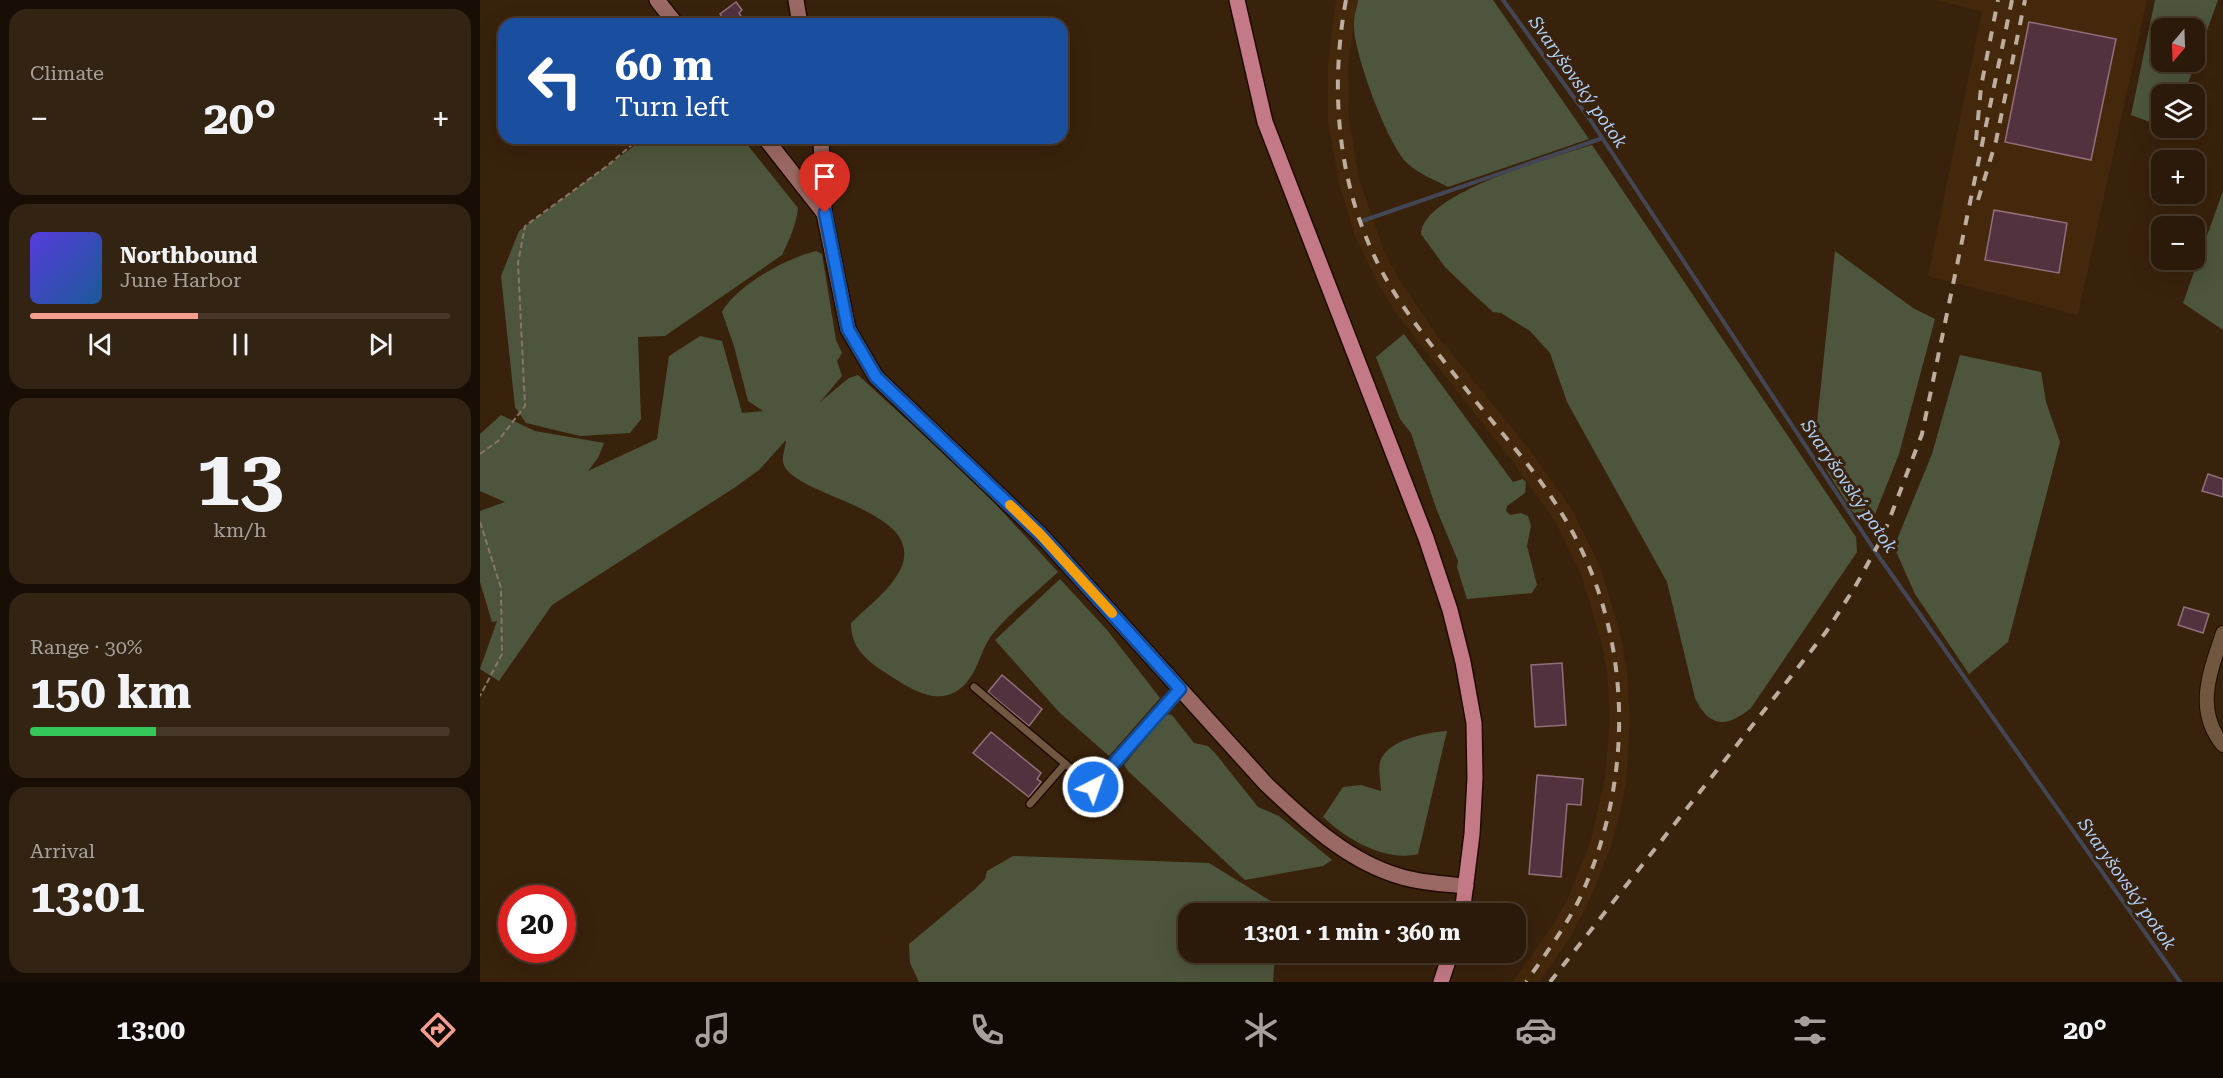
<!DOCTYPE html>
<meta charset="utf-8">
<style>
body{margin:0;font-family:"Roboto Serif",serif;background:#332312;color:#f1f3f6;height:100vh;display:flex;flex-direction:column;font-size:22px;white-space:nowrap}
*{box-sizing:border-box;margin:0}
p{font-size:20px;color:#a6a19c}
.icon{flex:none;width:33px;height:33px;fill:none;stroke:currentColor;stroke-width:2;stroke-linecap:round;stroke-linejoin:round}
.map{position:relative;flex:1;overflow:hidden}
.details{display:flex;flex-direction:column;gap:9px;padding:9px;background:#180e05;width:480px}
.details>*{flex:none}
.top-card{position:absolute;left:18px;top:18px;width:570px;height:126px;border-radius:18px;box-shadow:0 6px 24px #0002,0 0 0 2px #47382a;background:#1a4fa0;color:#fff;overflow:hidden}
.needle{width:39px;rotate:199deg}
.fabs{position:absolute;left:1671px;top:18px;display:grid;gap:12px}
.fabs a{display:grid;place-items:center;width:54px;height:54px;border-radius:12px;background:#2b1a09;box-shadow:0 6px 24px #0002,0 0 0 2px #47382a;font-size:30px}
.speed{position:absolute;left:18px;top:885px;display:flex;gap:12px;font-size:30px;font-weight:700;text-align:center}
.speed>*{display:grid;place-content:center;width:78px;height:78px;border-radius:50%;background:#2b1a09;box-shadow:0 6px 24px #0002,0 0 0 2px #47382a;line-height:1}
.speed .limit{border:9px solid #d22;background:#fff;color:#111}
.pin{position:absolute;display:grid;place-items:center;width:51px;height:51px;color:#fff;margin:-62px -26px;border-radius:50% 50% 50% 0;rotate:-45deg;box-shadow:0 0 6px #0007}
.pin .icon{rotate:45deg}
.me{position:absolute;width:66px;margin:-33px;rotate:41deg;stroke-linejoin:round;filter:drop-shadow(0 0 4px #0008)}
.turn{display:flex;align-items:center;gap:21px;height:126px;padding:0 18px;font-size:27px}
.turn .icon{width:78px;height:78px;stroke-width:2.5}
.turn b{display:block;font-size:42px;line-height:51px}
.big{font-size:45px;font-weight:700;line-height:1.1}
.details .tile{flex:1;display:flex;flex-direction:column;justify-content:center;gap:9px;min-width:0;padding:0 21px;border-radius:18px;background:#332312}
.details .dial{align-items:center;gap:0}
.dial b{font-size:78px;line-height:1}
.song{display:flex;align-items:center;gap:18px}
.cover{width:72px;height:72px;border-radius:9px;background:linear-gradient(135deg,hsl(250 70% 55%),hsl(210 70% 35%))}
.played{height:6px;border-radius:3px;background:linear-gradient(90deg,#f59d8f 40%,#47382a 40%)}
.keys{display:flex;justify-content:space-around;direction:ltr}
.heat{display:flex;justify-content:space-between;align-items:center;font-size:33px;direction:ltr}
.charge{height:9px;border-radius:4px;background:linear-gradient(90deg,#34c759 30%,#47382a 0)}
.trip{position:absolute;left:698px;top:903px;width:348px;height:60px;border-radius:18px;background:#2b1a09;box-shadow:0 6px 24px #0002,0 0 0 2px #47382a;font-weight:700;line-height:60px;text-align:center}
.tabs{display:flex;height:96px;justify-content:space-around;align-items:center;background:#110a04;color:#a6a19c}
.tabs .icon{width:42px;height:42px}
.tabs .selected{color:#f59d8f}
.tabs b{font-size:27px;color:#f1f3f6}
main{display:flex;flex:1;min-height:0}
.map>svg:first-child{display:block}
.built{fill:#44280b}
.green{fill:#4d563c;fill-rule:evenodd}
.lines{fill:none;stroke-linecap:round;stroke-linejoin:round}
.stream{stroke:#434755;stroke-width:4}
.building{fill:#52323e;stroke:#936e7b;stroke-width:1.5}
.lane-casing{stroke:#1f0b00;stroke-width:10}
.street-casing{stroke:#1f0b00;stroke-width:16}
.secondary-casing{stroke:#1f0b00;stroke-width:18}
.primary-casing{stroke:#1f0b00;stroke-width:18}
.path{stroke:#887563;stroke-width:2;stroke-dasharray:6 3;stroke-linecap:butt}
.lane{stroke:#715740;stroke-width:7}
.street{stroke:#715740;stroke-width:14}
.secondary{stroke:#9b6963;stroke-width:15}
.primary{stroke:#c47a86;stroke-width:15}
.rail{stroke:#bdad9e;stroke-width:4;stroke-dasharray:10 10;stroke-linecap:butt}
.route-casing{stroke:#114b97;stroke-width:15}
.route{stroke:#1a73e8;stroke-width:10}
.slow{stroke:#f59e0b;stroke-width:10}
.labels{text-anchor:middle;stroke-width:6;stroke-linejoin:round;paint-order:stroke}
.water-label{font-size:18px;font-style:italic;fill:#aed2fe;stroke:#39220c}
</style>
<main>
<section class="details">
<div class="tile"><p>Climate</p>
<div class="heat"><a>−</a><b class="big">20°</b><a>+</a></div>
</div>
<div class="tile">
<div class="song"><i class="cover"></i><div><b>Northbound</b><p>June Harbor</p></div></div>
<div class="played"></div>
<div class="keys"><svg class="icon" aria-label="previous" viewBox="0 0 24 24"><path d="M18 5L8 12l10 7zM5 5v14"/></svg><svg class="icon" aria-label="pause" viewBox="0 0 24 24"><path d="M8 5v14M16 5v14"/></svg><svg class="icon" aria-label="next" viewBox="0 0 24 24"><path d="M6 5l10 7-10 7zM19 5v14"/></svg></div>
</div>
<div class="tile dial"><b>13</b><p>km/h</p></div>
<div class="tile"><p>Range · 30%</p><b class="big">150 km</b><div class="charge"></div></div>
<div class="tile"><p>Arrival</p><b class="big">13:01</b></div>
</section>
<div class="map">
<svg width="1743" height="982" viewBox="0 0 1743 982">
<rect width="100%" height="100%" fill="#39220c"/>
<g class="built">
<path d="M856 0H877L868 65 869 119 879 179 904 251 918 278 959 338 1049 449 1093 511 1120 567 1141 636 1147 670 1150 720 1146 782 1139 817 1131 846 1108 904 1091 936 1059 982H1033L1073 925 1089 896 1111 840 1125 779 1130 720 1127 672 1121 640 1101 574 1075 521 1033 462 919 317 900 288 875 236 859 183 848 121V63Z"/>
<path d="M1458 0H1667L1598 315 1448 276 1502 12Z"/>
</g>
<g class="green">
<path d="M878 0H1013L1109 139 968 187C955 180 939 174 928 164 908 146 872 50 874 23 874 15 877 7 878 0Z"/>
<path d="M1675 0H1738L1704 94H1682L1681 126 1651 115ZM1682 28H1714V62H1682Z"/>
<path d="M165 138H262L318 208C316 225 310 239 302 255L185 336 158 337 161 419 150 433 100 436 46 423 35 407 21 276 39 231Z"/>
<path d="M1112 145 1376 537 1377 552 1271 708C1247 728 1229 728 1215 698L1187 582 1087 402 1070 353 1050 331 1021 313 1013 312 989 290 965 267 941 234C943 192 1075 157 1112 145Z"/>
<path d="M1743 191V330L1703 303Z"/>
<path d="M336 251 342 254 356 340 362 353 357 361 362 376 340 402 369 378 378 375 499 486 578 572C557 592 528 614 511 636 502 649 499 665 490 678 465 713 432 690 406 673 386 660 371 648 371 623 385 609 405 594 416 577 461 509 309 498 303 462 302 455 306 446 306 440L279 470 254 488 72 605 19 681 0 669 17 621 12 622 0 582V511L25 502 0 491V434L21 415 55 431 124 443 118 458 108 471 177 439 189 356 220 336 242 341 262 413 283 411 268 401 254 346 242 312C257 285 307 258 336 251Z"/>
<path d="M1355 251 1433 308 1455 319 1419 454 1390 527 1371 510 1346 469 1348 450 1334 451Z"/>
<path d="M924 334 1033 482 1043 479 1046 483 1045 493 1027 506 1026 511 1030 515 1041 513 1048 516 1051 526 1047 546 1057 585 1052 593 987 599 977 567 978 561 956 508 931 433 920 419 896 357Z"/>
<path d="M1480 355 1561 372 1566 402 1580 442 1528 642 1489 674 1435 594 1414 547 1452 454Z"/>
<path d="M580 579 627 630 680 698 629 756 579 712 515 640Z"/>
<path d="M686 714 692 715 714 743 728 746 735 753 778 807 799 816 852 860 843 866 765 880 648 771 644 765Z"/>
<path d="M967 731 938 854C905 862 866 839 843 817L863 787 881 785 901 791C901 783 898 770 900 762 906 740 948 732 967 731Z"/>
<path d="M533 856 729 863 799 906 798 913 708 914V952L795 953 793 982H439L430 963 429 944 495 889 505 879 507 871Z"/>
</g>
<g class="lines">
<g class="stream">
<path d="M1023 0 1111 121 1395 551 1700 982"/>
<path d="M882 221 1120 139"/>
</g>
</g>
<g class="building">
<path d="M256 2 262 10 259 13 261 16 247 24 240 14Z"/>
<path d="M1549 22 1636 39 1611 160 1525 142Z"/>
<path d="M1514 210 1587 223 1579 273 1505 260Z"/>
<path d="M1728 474 1743 479V497L1722 491Z"/>
<path d="M1704 607 1729 614 1723 633 1698 625Z"/>
<path d="M1082 663 1086 725 1055 727 1051 665Z"/>
<path d="M522 675 562 709 549 726 508 692Z"/>
<path d="M511 732 561 773 557 779 561 782 549 797 493 753Z"/>
<path d="M1057 775 1103 779 1101 805 1087 804 1081 877 1049 874Z"/>
</g>
<g class="lines">
<g class="lane-casing">
<g id="lane">
<path d="M494 687 613 787 700 689"/>
<path d="M550 804 585 764"/>
</g>
</g>
<g class="street-casing">
<path id="street" d="M1743 633C1730 672 1714 710 1743 745"/>
</g>
<g class="secondary-casing">
<g id="secondary">
<path d="M177 0 196 24"/>
<path d="M316 0 320 24"/>
<path d="M285 138 344 213"/>
<path d="M341 138 344 213 368 329 396 377 560 534 786 784C825 821 868 862 922 877 943 883 964 884 986 886"/>
</g>
</g>
<g class="primary-casing">
<g id="primary">
<path d="M757 0 785 122 946 538 970 610 983 662 994 723 995 778 992 834 982 914"/>
<path d="M961 982 971 952"/>
</g>
</g>
<g class="path">
<path d="M0 454 18 441 45 406 38 263 45 226 127 166 160 138"/>
<path d="M0 522 21 588 22 654 0 696"/>
</g>
<use href="#lane" class="lane"/>
<use href="#street" class="street"/>
<use href="#secondary" class="secondary"/>
<use href="#primary" class="primary"/>
<g class="rail">
<path d="M866 0C848 96 859 199 909 284 933 324 964 361 993 398 1024 436 1057 472 1082 514 1154 630 1156 778 1099 900 1084 929 1065 955 1046 982"/>
<path d="M1496 140 1501 87 1518 0"/>
<path d="M1498 200 1516 141 1545 0"/>
<path d="M1070 982 1346 632 1375 587 1403 536 1442 434 1532 0"/>
</g>
</g>
<g class="lines">
<g class="route-casing">
<path id="route" d="M345 213 368 329 396 377 560 534 700 689 613 787"/>
</g>
<use href="#route" class="route"/>
<path class="slow" d="M530 505 560 534 632 613"/>
</g>
<g class="labels">
<g class="water-label">
<text transform="translate(1098 82) rotate(55)" y="6">Svaryšovský potok</text>
<text transform="translate(1369 486) rotate(56)" y="6">Svaryšovský potok</text>
<text transform="translate(1647 884) rotate(55)" y="6">Svaryšovský potok</text>
</g>
</g>
</svg>
<div class="fabs">
<a><svg class="needle" viewBox="-14 -14 28 28"><path d="M0-13l5 13h-10z" fill="#e53935"/><path d="M0 13l5-13h-10z" fill="#a6a19c"/></svg></a>
<a><svg class="icon" aria-label="layers" viewBox="0 0 24 24"><path d="M12 4l9 5-9 5-9-5zM3 14l9 5 9-5"/></svg></a>
<a>+</a>
<a>−</a>
</div>
<div class="speed"><div class="limit">20</div></div>
<div class="pin" style="left:345px;top:213px;background:#d93025"><svg class="icon" aria-label="arrive" viewBox="0 0 24 24"><path d="M6 21V4h12l-3 4 3 4H6"/></svg></div>
<svg class="me" style="left:613px;top:787px" viewBox="-20 -20 40 40"><circle r="17" fill="#1a73e8" stroke="#fff" stroke-width="3"/><path d="M0-11L8 9 0 5-8 9z" fill="#fff"/></svg>
<div class="trip">13:01 · 1 min · 360 m</div>
<div class="top-card">
<div class="turn"><svg class="icon" aria-label="left" viewBox="0 0 24 24"><path d="M17 20v-9H6M10 6l-5 5 5 5"/></svg><div><b>60 m</b>Turn left</div></div>
</div>
</div>
</main>
<nav class="tabs">
<b>13:00</b>
<svg class="icon selected" aria-label="directions" viewBox="0 0 24 24"><path d="M12 3l9 9-9 9-9-9zM9 14v-3h6M13 9l2 2-2 2"/></svg>
<svg class="icon" aria-label="music" viewBox="0 0 24 24"><path d="M9 18V5l10-2v13"/><circle cx="6" cy="18" r="3"/><circle cx="16" cy="16" r="3"/></svg>
<svg class="icon" aria-label="phone" viewBox="0 0 24 24"><path d="M5 4h4l2 5-3 2q2 4 5 5l2-3 5 2v4C11 20 4 13 5 4z"/></svg>
<svg class="icon" aria-label="climate" viewBox="0 0 24 24"><path d="M12 3v18M4 7l16 10M4 17L20 7"/></svg>
<svg class="icon" aria-label="car" viewBox="0 0 24 24"><path d="M5 17H2v-5l4-1 3-4h7l3 4 3 1v5h-3M9 17h6M6 11h13"/><circle cx="7" cy="17" r="2"/><circle cx="17" cy="17" r="2"/></svg>
<svg class="icon" aria-label="filters" viewBox="0 0 24 24"><path d="M4 7h16M4 17h16"/><circle cx="9" cy="7" r="2"/><circle cx="15" cy="17" r="2"/></svg>
<b>20°</b>
</nav>
